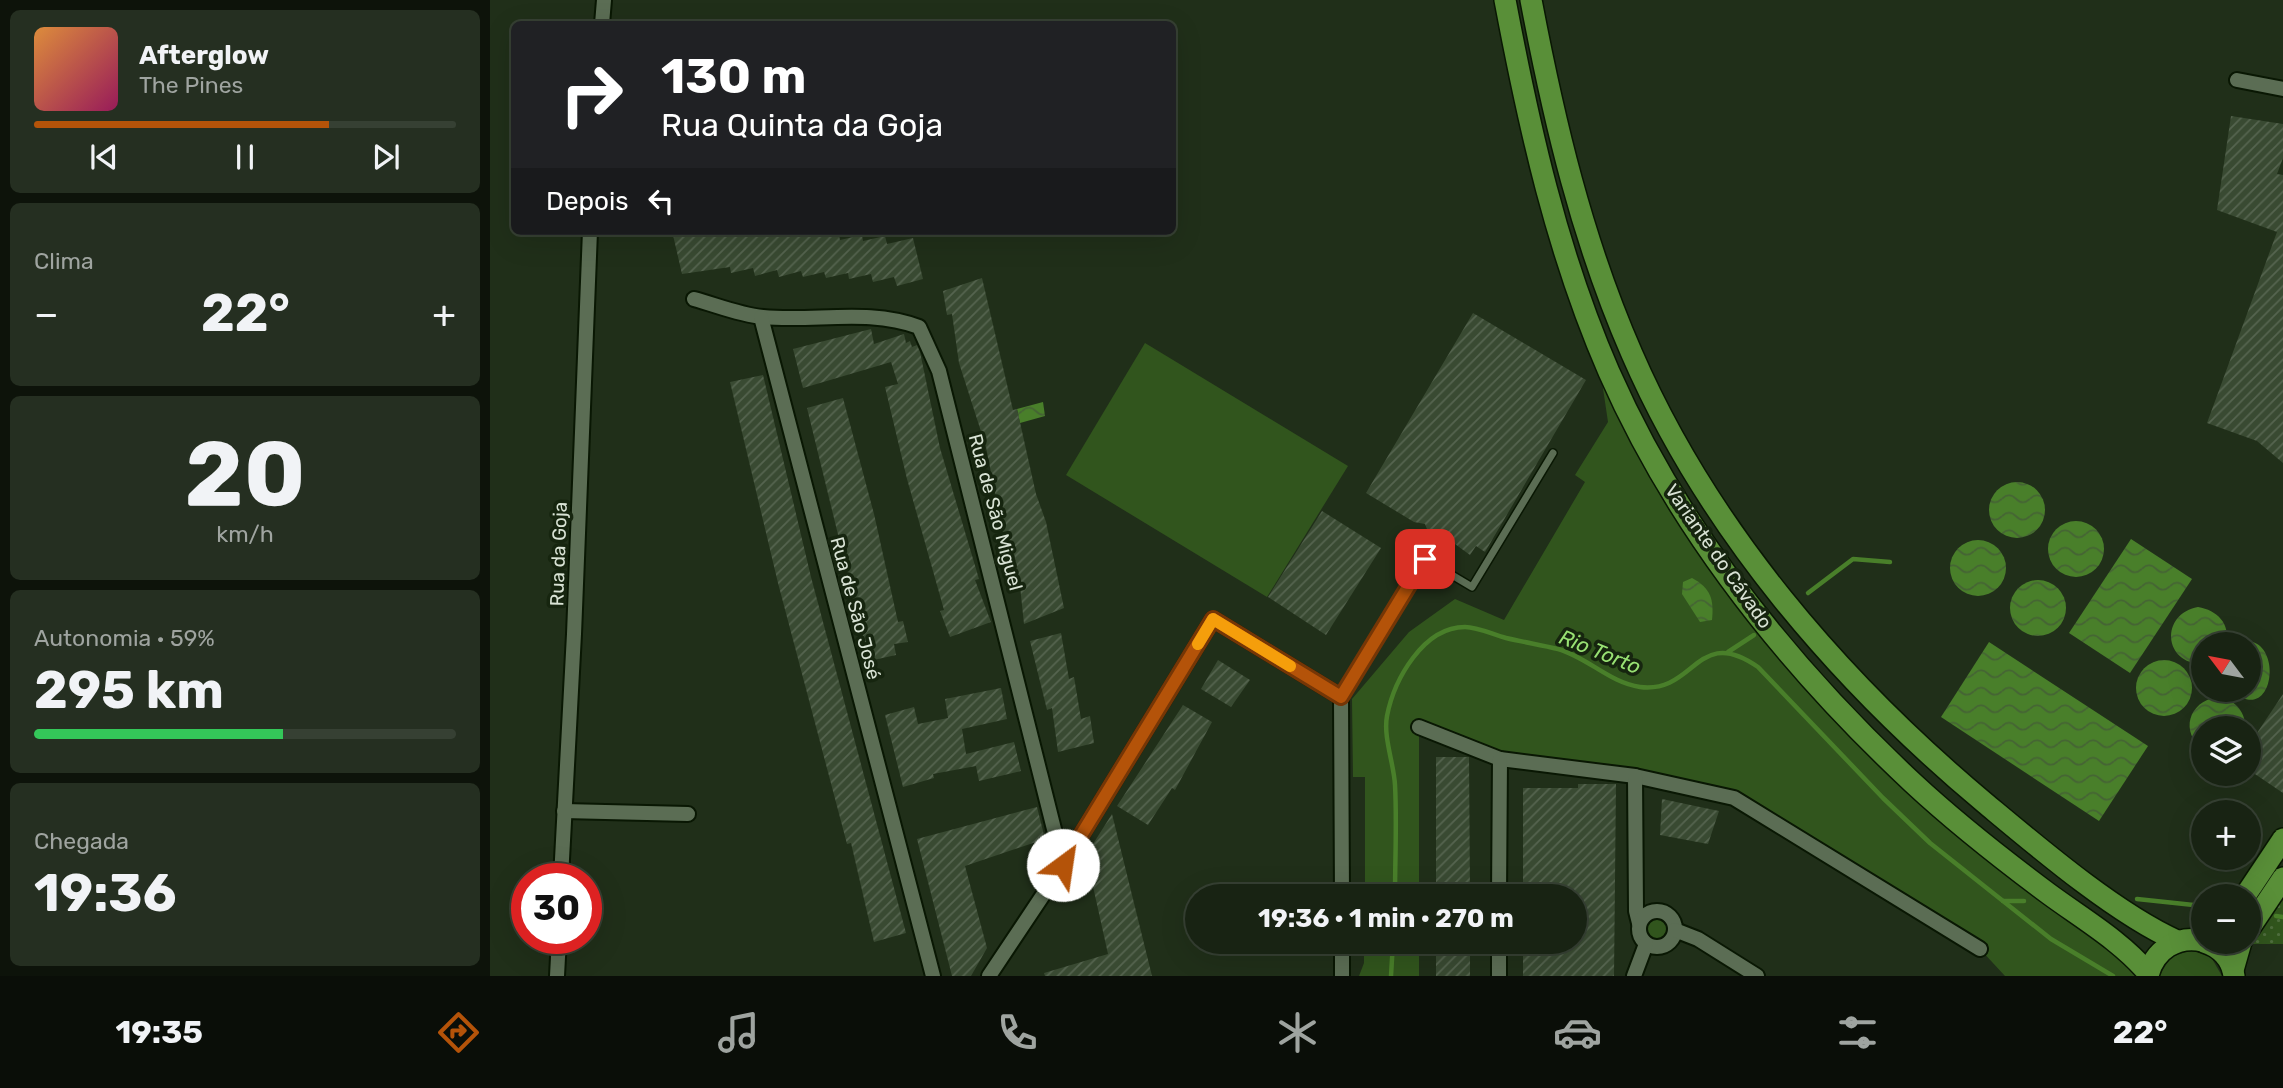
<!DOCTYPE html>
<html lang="pt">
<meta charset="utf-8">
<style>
body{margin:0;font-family:Rubik,sans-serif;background:#252f21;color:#f1f3f6;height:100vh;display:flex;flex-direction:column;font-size:26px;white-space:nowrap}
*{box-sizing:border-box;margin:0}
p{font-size:23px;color:#9fa4a0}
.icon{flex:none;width:38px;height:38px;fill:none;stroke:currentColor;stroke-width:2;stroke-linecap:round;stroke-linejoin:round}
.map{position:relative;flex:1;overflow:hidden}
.panel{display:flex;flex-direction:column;gap:10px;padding:10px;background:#0d130a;width:490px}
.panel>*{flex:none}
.guide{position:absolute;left:21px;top:21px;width:665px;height:214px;border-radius:10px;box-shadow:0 7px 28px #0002,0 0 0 2px #364033;background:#202124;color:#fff;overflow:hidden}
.needle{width:46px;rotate:302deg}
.controls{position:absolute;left:1701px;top:632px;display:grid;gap:14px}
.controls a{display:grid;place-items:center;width:70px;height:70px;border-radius:50%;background:#182313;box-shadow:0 7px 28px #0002,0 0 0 2px #364033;font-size:35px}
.speed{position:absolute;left:21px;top:863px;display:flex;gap:14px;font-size:35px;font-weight:700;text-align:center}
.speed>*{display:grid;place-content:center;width:91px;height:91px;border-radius:50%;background:#182313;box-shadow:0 7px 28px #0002,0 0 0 2px #364033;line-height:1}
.speed .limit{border:10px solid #d22;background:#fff;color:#111}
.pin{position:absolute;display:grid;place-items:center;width:60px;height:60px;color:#fff;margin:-30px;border-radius:14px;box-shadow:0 4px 10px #0006}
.me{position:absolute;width:77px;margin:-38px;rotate:31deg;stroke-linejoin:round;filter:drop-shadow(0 0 5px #0008)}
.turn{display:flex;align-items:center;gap:24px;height:147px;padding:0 35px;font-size:32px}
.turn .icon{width:91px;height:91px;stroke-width:2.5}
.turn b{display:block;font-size:49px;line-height:60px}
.then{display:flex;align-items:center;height:66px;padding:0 35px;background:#0003;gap:14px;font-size:26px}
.big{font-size:52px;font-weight:700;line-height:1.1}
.panel .widget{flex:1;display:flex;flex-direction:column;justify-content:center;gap:10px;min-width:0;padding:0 24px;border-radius:10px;background:#252f21}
.panel .dial{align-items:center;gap:0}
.dial b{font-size:91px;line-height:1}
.song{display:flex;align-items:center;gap:21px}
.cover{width:84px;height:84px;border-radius:10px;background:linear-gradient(135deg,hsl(30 70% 55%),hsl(330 70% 35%))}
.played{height:7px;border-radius:4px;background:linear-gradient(90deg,#b45309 70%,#364033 70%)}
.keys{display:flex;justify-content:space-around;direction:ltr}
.heat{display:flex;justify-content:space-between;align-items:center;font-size:38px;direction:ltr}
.charge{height:10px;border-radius:5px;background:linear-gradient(90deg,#34c759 59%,#364033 0)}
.trip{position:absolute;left:695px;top:884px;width:402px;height:70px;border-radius:35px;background:#182313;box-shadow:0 7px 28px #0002,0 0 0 2px #364033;font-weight:700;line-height:70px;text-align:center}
.dock{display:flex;height:112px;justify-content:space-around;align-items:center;background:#0a0e08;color:#9fa4a0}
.dock .icon{width:49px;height:49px}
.dock .active{color:#b45309}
.dock b{font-size:32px;color:#f1f3f6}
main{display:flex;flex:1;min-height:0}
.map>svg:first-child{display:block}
.grass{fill:#31551d}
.park{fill:url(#park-dots)}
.water{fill:url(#water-waves)}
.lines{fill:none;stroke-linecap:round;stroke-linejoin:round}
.stream{stroke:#497f2a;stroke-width:4.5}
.building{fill:url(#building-hatch)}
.service-casing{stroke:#091703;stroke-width:10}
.minor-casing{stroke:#091703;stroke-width:18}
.primary-casing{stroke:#091703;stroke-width:24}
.service{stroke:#5b6d54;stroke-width:7}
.minor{stroke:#5b6d54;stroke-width:14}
.primary{stroke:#598f38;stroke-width:21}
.route-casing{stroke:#753606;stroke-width:18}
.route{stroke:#b45309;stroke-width:12}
.slow{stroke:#f59e0b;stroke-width:12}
.labels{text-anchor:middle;stroke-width:7;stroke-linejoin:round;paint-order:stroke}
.street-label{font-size:19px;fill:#d9e3d5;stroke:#16250f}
.water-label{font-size:21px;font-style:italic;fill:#98e173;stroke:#16250f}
</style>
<main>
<section class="panel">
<div class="widget">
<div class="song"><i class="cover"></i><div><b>Afterglow</b><p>The Pines</p></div></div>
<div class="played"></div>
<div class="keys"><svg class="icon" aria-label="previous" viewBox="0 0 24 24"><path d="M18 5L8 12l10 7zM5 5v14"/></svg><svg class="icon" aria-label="pause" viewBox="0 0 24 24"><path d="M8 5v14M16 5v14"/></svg><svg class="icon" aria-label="next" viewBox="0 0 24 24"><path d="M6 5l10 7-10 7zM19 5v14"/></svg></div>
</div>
<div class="widget"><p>Clima</p>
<div class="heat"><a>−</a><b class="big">22°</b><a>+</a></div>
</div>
<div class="widget dial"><b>20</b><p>km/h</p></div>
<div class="widget"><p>Autonomia · 59%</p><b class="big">295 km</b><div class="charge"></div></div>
<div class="widget"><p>Chegada</p><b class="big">19:36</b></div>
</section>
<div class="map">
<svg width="1793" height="976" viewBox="0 0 1793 976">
<defs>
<pattern id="park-dots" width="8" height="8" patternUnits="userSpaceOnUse" patternTransform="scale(1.75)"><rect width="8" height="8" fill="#31551d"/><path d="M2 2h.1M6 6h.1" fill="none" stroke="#4e6d3d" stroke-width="1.8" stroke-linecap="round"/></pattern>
<pattern id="water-waves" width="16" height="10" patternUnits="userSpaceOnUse" patternTransform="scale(1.75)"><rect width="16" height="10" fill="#497f2a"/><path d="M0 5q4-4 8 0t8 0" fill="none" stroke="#456434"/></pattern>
<pattern id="building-hatch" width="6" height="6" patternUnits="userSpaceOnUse" patternTransform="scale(1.75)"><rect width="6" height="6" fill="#394a32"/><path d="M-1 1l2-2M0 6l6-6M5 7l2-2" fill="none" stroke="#55644f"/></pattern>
</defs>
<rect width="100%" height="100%" fill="#202f19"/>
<g class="grass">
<path d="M655 343 858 466 777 597 576 475Z"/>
<path d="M1111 375 1174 477 1345 705 1658 976H1515L1490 949 1244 798 1010 759 929 728V896H875V777H863L862 699 919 632 965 599 1014 620 1095 482 1085 475 1118 422Z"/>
<circle cx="1167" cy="929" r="12"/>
<path d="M874 942H929V976H869L874 963Z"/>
<path d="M1701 950 1721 957 1732 976H1669L1681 957Z"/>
</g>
<path class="park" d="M1793 889V944H1749Z"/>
<g class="water">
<path d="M553 402 555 416 530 423 527 409Z"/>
<circle cx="1527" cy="510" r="28"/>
<circle cx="1586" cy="549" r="28"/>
<path d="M1641 539 1702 579 1640 673 1579 633Z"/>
<circle cx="1488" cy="568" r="28"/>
<path d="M1202 578C1221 588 1224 600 1222 620L1210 622 1192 594 1193 582Z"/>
<circle cx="1548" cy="608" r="28"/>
<path d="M1708 607C1727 610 1741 624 1736 644H1713V664C1673 664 1670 614 1708 607Z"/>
<path d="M1499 642 1658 746 1609 821 1451 717Z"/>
<path d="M1763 642C1793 652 1781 726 1741 690H1759V644H1754Z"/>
<circle cx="1674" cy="688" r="28"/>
<path d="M1727 697C1745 700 1754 709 1756 728H1713V750C1690 732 1698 702 1727 697Z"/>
</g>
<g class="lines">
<g class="stream">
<path d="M1318 593 1363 559 1400 562"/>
<path d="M1238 652 1264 635"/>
<path d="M905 896C905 859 907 821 905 785 904 764 893 737 897 716 904 680 933 627 975 627 988 627 1004 635 1016 638 1033 642 1051 645 1068 649 1097 657 1120 683 1150 687 1206 694 1206 624 1268 667L1393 798 1440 843 1561 939 1623 976"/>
<path d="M1647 899 1713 906"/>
<path d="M1513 901H1534"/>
<path d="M1786 916 1793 917"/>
<path d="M901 976 903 942"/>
</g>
</g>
<g class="building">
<path d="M1741 116 1793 124V158L1787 174 1793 175V463L1767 441 1717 423 1787 232 1727 210Z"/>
<path d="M197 231H208V234L232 231 233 235 256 231 257 235 274 231H279L280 235 300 231 302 236 322 231H326L327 236 348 231 350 240 372 235 373 241 395 236 397 244 423 238 433 279 407 286 404 277 383 282 381 274 359 279 358 273 336 278 334 272 313 277 311 271 289 277 287 270 265 276 263 268 241 273 240 267 192 274 183 235Z"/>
<path d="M492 278 523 410 527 409 546 494 556 522 574 608 534 624 530 586 513 533 496 447 469 363 462 314 457 315 453 291Z"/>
<path d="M983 313 1096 380 995 552 986 546 980 555 954 536 940 537 935 524 924 522 876 493Z"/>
<path d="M381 329 384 344 414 334 416 343 420 341 422 347 427 345 430 352 450 448 489 579 485 580 501 622 460 637 450 611 454 610 417 479 395 387 408 384 401 362 313 388 303 349Z"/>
<path d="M273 375 321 577 416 933 384 942 361 843 357 844 288 583 240 382Z"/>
<path d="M353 398 384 514 408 622 413 621 418 642 404 644 406 655 379 661 317 408Z"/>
<path d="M832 511 891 548 836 635 778 597Z"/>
<path d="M571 633 579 679 584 677 591 719 600 716 604 743 568 752 562 708 557 710 540 641Z"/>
<path d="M728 660 760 680 741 707 711 689Z"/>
<path d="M511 688 517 719 472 729 476 754 524 742 531 771 489 781 486 766 443 774 444 778 413 787 395 715 424 707 428 724 458 718 455 699Z"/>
<path d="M1793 694V793L1759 770V745Z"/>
<path d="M693 705 722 722 685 790 682 788 658 825 627 806Z"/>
<path d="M946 757H979L980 896H946Z"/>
<path d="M1088 784H1126L1124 976H1033V942H1087V896H1033V788H1088Z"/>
<path d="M1172 799 1229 811 1218 844 1170 835Z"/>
<path d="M547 807 555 839 475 866 497 948 481 976H462L427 839Z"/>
<path d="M622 814 662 976H555L554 973 618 954 596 855Z"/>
<rect x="946" y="942" width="34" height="34"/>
</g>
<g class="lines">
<g class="service-casing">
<path id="service" d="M851 697 935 559 982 587 1063 453"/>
</g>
<g class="minor-casing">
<g id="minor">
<path d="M112 24 114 0"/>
<path d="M1747 80 1793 89"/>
<path d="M204 299C226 305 250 315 273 317 325 322 379 308 429 327L449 371 573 865"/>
<path d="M271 317 443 976"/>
<path d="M929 727 1010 759 1145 776 1244 798 1490 949"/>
<path d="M1145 776 1146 911 1149 923"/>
<path d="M74 811 198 814"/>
<path d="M71 878 84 634 100 231"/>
<path d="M1009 896 1010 759"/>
<circle cx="1167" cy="929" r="18"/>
<path d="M1185 930 1208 939 1267 976"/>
<path d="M852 942V976"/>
<path d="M67 976 69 938"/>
<path d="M499 976 573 865 723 619 851 697 852 896"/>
<path d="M1009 976V942"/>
<path d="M1144 976 1156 944"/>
</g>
</g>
<g class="primary-casing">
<g id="primary">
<path d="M1015 0C1039 127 1067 253 1119 372 1188 529 1299 667 1423 783 1466 823 1512 859 1559 894 1593 919 1631 941 1658 973"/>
<path d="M1041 0C1064 121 1092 240 1142 354 1218 529 1349 681 1495 803 1549 848 1625 913 1687 941"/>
<path d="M1755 896 1793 839"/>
<path d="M1759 929 1793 878"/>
<path d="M1714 942C1730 947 1742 959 1744 976"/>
<path d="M1743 970 1751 942"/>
<path d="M1658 976C1664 950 1687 935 1713 941"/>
</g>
</g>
<use href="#service" class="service"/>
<use href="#minor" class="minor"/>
<use href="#primary" class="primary"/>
</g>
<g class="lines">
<g class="route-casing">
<path id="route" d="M573 865 723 619 851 697 935 559"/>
</g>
<use href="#route" class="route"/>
<path class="slow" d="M708 644 723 619 800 666"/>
</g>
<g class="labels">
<g class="street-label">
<text transform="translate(506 512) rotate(75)" y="7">Rua de São Miguel</text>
<text transform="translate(68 554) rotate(-88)" y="7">Rua da Goja</text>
<text transform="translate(1229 556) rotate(55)" y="7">Variante do Cávado</text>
<text transform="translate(366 608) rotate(75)" y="7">Rua de São José</text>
</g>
<g class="water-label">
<text transform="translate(1110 652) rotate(22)" y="7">Rio Torto</text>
</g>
</g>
</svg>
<div class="controls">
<a><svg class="needle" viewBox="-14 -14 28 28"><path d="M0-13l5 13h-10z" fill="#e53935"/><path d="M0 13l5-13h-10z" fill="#9fa4a0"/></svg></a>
<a><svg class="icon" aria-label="layers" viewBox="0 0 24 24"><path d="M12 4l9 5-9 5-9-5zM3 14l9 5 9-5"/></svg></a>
<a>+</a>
<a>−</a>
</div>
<div class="speed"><div class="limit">30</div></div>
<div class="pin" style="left:935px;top:559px;background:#d93025"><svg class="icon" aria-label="arrive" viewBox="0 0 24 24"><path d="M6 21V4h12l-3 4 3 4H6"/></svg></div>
<svg class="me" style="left:573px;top:865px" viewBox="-20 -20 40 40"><circle r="19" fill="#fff"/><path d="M0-13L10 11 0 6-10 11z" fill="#b45309"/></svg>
<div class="trip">19:36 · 1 min · 270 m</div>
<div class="guide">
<div class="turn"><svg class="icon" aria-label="right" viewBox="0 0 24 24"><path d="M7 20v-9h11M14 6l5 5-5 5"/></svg><div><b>130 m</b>Rua Quinta da Goja</div></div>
<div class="then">Depois<svg class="icon" aria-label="left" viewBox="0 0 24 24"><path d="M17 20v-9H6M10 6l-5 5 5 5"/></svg></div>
</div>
</div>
</main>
<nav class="dock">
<b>19:35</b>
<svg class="icon active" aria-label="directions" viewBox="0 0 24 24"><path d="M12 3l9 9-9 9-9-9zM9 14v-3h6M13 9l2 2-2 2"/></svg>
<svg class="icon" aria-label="music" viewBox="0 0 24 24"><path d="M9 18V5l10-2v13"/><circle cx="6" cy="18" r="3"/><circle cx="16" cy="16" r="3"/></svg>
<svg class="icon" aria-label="phone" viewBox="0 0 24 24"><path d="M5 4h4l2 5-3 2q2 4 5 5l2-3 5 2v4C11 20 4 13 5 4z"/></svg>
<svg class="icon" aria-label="climate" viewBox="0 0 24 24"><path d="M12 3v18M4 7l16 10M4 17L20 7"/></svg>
<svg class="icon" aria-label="car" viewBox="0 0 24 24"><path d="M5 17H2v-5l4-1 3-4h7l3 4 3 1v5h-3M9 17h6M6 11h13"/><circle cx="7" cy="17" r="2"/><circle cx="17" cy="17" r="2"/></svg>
<svg class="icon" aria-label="filters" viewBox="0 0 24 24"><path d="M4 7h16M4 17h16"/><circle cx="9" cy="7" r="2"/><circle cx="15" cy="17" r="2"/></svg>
<b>22°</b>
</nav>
